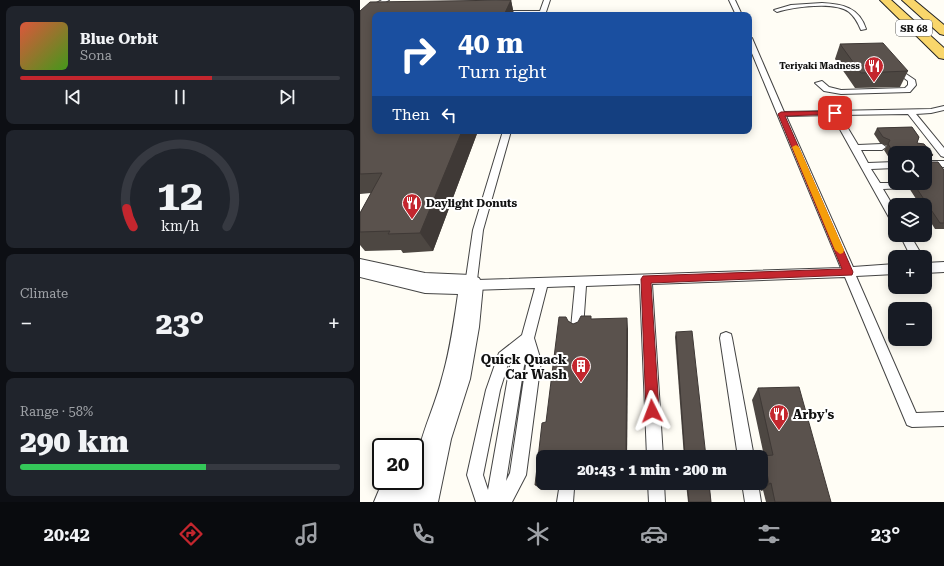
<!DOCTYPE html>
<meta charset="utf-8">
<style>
body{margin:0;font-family:"Roboto Serif",serif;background:#20242c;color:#f1f3f6;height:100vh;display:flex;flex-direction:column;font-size:15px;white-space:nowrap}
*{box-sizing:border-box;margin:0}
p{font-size:13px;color:#9ea1a6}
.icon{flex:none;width:22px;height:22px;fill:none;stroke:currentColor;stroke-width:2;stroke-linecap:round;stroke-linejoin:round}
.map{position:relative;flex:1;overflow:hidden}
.sheet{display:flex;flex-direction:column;gap:6px;padding:6px;background:#0d0f14;width:360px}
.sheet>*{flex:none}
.hud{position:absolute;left:12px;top:12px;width:380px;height:122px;border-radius:8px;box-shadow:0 2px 10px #0003;background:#1a4fa0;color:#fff;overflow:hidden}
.tools{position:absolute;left:528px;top:146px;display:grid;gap:8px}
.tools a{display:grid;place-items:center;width:44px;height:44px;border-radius:8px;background:#171b24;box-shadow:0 2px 10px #0003;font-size:20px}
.speed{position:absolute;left:12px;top:438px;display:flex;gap:8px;font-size:20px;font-weight:700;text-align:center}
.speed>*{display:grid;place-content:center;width:52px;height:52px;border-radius:50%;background:#171b24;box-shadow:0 2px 10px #0003;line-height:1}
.speed .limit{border:2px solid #111;border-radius:6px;background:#fff;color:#111}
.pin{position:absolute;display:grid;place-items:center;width:34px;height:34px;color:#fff;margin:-17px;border-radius:8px;box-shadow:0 2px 6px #0006}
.me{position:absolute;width:44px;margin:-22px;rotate:357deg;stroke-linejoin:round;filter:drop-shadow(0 0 3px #0008)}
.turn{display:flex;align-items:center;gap:14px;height:84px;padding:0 20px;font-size:18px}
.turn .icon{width:52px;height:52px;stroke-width:2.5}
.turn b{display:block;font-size:28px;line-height:34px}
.then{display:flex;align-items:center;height:38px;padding:0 20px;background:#0003;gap:8px;font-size:15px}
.big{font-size:30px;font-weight:800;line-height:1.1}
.sheet .card{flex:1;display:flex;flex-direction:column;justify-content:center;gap:6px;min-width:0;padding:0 14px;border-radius:8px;background:#20242c}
.sheet .dial{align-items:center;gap:0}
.dial svg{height:104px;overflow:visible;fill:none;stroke:#363941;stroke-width:7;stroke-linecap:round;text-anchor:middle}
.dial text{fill:#f1f3f6;stroke:none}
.song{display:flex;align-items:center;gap:12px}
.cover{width:48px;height:48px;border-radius:6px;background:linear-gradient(135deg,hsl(10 70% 55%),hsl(100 70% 35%))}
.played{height:4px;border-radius:2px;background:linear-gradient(90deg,#c4262e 60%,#363941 60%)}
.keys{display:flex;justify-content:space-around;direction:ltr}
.heat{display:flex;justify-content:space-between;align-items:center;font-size:22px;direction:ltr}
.charge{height:6px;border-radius:3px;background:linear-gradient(90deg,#34c759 58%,#363941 0)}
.trip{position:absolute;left:176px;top:450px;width:232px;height:40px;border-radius:8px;background:#171b24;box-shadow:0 2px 10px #0003;font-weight:800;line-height:40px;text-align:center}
.tabs{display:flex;height:64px;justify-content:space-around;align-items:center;background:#090b0e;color:#9ea1a6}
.tabs .icon{width:28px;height:28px}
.tabs .on{color:#c4262e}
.tabs b{font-size:18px;color:#f1f3f6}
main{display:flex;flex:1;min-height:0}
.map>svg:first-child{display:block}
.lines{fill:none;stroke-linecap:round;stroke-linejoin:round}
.lane-casing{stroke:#444;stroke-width:2}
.street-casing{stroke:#444;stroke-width:2}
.primary-casing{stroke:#222;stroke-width:2}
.lane{fill:#fff;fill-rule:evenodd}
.street{fill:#fff;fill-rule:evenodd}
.primary{fill:#f9d66b;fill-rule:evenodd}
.wall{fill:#4d4742}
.shaded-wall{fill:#3f3936}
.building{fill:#5a524d;stroke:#3f3936}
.route{fill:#c4262e;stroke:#7f191e}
.slow{fill:#f59e0b}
.labels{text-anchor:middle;stroke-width:4;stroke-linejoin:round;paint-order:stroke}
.far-poi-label{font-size:9px;font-weight:bold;fill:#111;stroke:#fff;text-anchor:end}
.shield{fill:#fff;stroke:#585858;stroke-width:1}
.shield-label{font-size:10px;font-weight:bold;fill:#111}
.poi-label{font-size:11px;font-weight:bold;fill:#111;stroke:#fff;text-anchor:start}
.near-poi-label{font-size:13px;font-weight:bold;fill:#111;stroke:#fff;text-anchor:end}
</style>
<main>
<section class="sheet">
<div class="card">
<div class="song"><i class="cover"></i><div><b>Blue Orbit</b><p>Sona</p></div></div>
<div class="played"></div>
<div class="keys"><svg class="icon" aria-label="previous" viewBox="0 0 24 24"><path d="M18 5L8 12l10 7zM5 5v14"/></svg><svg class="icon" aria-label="pause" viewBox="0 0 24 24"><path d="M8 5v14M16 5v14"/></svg><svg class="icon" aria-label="next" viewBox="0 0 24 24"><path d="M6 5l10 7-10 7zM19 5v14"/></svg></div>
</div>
<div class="card dial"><svg viewBox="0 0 100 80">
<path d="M14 69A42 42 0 1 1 86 69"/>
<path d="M14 69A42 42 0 0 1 9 55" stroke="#c4262e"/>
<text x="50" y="56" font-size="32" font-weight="700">12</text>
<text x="50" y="72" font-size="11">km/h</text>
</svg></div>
<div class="card"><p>Climate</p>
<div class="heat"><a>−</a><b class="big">23°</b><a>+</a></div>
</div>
<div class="card"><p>Range · 58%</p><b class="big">290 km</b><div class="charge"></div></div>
</section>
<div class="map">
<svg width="584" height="502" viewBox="0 0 584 502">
<rect width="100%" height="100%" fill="#fffdf5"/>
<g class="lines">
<g class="lane-casing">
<g id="lane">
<path d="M22 0H29L0 16V12Z"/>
<path d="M184 0H190L185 15H139L136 13 139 11H180Z"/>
<path d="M369 0H375L382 15H376Z"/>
<path d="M462 3C482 4 499 7 506 29L501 30C498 23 495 17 489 12 475 1 433 7 417 12L414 10 431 5Z"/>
<path d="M389 36 392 38 424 112 571 109 584 106V110L571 113 556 114 584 148V157L581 156 548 114 480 115 498 145 522 144 526 147 522 150H501L508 163 535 162V168L511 169 520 183H551L552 185 547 188 523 189 535 209V222L531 221 472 115 426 116 493 267 535 264V274L496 276 556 413 584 412V426L552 427 547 425 485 277 292 284 303 457H287L280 284 226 286 223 328 221 332 217 334 213 332 211 328 215 286 187 287 174 338 181 361 166 475 152 502H116L107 475 126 390 139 353 162 335 175 288 111 290 107 288 105 285 113 230 143 131H151L123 230 117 280 481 268 389 46ZM154 357 150 366 128 490 123 475 140 390 149 361ZM167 358 150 473 146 481 164 366Z"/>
<path d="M533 65 555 80 556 85 550 92 481 94 464 91 455 83 462 81 469 87 481 90 545 88 548 85V81L531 68V66Z"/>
<path d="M571 161H584V167L568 166 566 164Z"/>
<path d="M540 235H550L563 257H551Z"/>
<path d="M584 262V272L565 273V263Z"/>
<path d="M366 332 371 334 372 338 394 457H378L360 338 361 334Z"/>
<path d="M200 483H212L214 489 213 502H197Z"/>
<path d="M288 483H304L305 502H289Z"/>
<path d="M382 483H398L401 502H385Z"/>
</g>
</g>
<g class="street-casing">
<path id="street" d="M0 259 65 273 111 275 119 278 123 285 119 327 110 379 91 439 78 502H14L19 490 27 481H55C55 443 73 414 82 378 90 351 94 322 98 294L65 293 0 277Z"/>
</g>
<g class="primary-casing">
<g id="primary">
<path d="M520 0H531L584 48V59L579 58Z"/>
<path d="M542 0H554L584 25V35L580 34Z"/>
</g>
</g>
<use href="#lane" class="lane"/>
<use href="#street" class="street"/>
<use href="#primary" class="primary"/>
</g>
<g class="wall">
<path d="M151 0 154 15 15 131H118L73 251 43 253 41 250 5 251 0 245V213L11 193 0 194V11Z"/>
<path d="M480 44 548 71 540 87 495 88 475 59Z"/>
<path d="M552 127 559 137 557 143 564 144 573 155 569 160 572 162H578L584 170V229H575L565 213V205H560L549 188 553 183H565V153H535V161H531L524 150 527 146 520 143 514 134 517 128Z"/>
<path d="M232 319 268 329 267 457H183V483H200L197 490H181L175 485 186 422 208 321 213 324Z"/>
<path d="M316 332 346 457H324L315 337Z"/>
<path d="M398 388 471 502H406L403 490 401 491 400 483H401V459L404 456 392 400Z"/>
<path d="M211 483H230V488L215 489Z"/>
<path d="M326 483H349L351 502H328Z"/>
</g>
<g class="shaded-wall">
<path d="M151 0 154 15H144Z"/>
<path d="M102 131H118L73 251 60 233Z"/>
<path d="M267 318 268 329 267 457H266Z"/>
<path d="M192 483H200L197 490 192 484Z"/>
<path d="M226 483H230V488Z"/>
<path d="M411 483 403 490 401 491 409 484Z"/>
</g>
<g class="building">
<path d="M151 0 144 15H15V131H102L60 233 28 234 30 231 0 232V213L22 173 0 174V11L10 2Z"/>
<path d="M523 43 548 71 501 73 480 44Z"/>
<path d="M552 127 559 137 557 143 564 144 573 155 569 159 572 162H578L584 170V223H580L553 183H565V153H535V155L528 144 530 140 523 137 517 128Z"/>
<path d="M221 316H231V319L267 318 266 457H183V483H192V484L175 485 182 423 186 422 199 317H206L208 321 213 324 218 322Z"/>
<path d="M332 331 346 457H325L316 332Z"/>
<path d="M439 387 471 502H415L411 483 409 484 404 456 413 455 398 388Z"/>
<path d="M327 483H349L351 502H329Z"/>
</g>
<path class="route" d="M475 111H477V114L425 116 493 272 492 275 291 283 299 411 297 415 292 417 288 415 286 411 281 279 283 276 482 269 418 114 421 112Z"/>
<path class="slow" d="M436 145 439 147 484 250 483 253 480 254 475 250 432 147Z"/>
<defs>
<g id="restaurant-pin" transform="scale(1)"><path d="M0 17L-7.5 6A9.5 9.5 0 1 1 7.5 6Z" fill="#c4262e" stroke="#fff"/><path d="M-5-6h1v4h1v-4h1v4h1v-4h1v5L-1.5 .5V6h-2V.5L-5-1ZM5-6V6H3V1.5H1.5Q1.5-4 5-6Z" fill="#fff"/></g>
<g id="building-pin" transform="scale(1)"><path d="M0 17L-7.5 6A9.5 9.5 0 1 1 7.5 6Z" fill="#c4262e" stroke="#fff"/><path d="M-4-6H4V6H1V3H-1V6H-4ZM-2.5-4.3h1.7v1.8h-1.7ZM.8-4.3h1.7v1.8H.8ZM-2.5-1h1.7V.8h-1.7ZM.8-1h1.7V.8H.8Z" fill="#fff"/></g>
</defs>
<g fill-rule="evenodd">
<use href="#restaurant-pin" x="514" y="66"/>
<use href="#restaurant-pin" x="52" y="203"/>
<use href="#building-pin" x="221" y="366"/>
<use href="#restaurant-pin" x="419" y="414"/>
</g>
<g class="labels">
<g class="far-poi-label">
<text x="500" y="69">Teriyaki Madness</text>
</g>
<rect class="shield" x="536" y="20" width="36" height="16" rx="3"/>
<g class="shield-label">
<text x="554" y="32">SR 68</text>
</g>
<g class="poi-label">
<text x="66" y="207">Daylight Donuts</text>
</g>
<g class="near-poi-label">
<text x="207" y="364">Quick Quack<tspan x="207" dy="15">Car Wash</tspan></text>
<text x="433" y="419" text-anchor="start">Arby's</text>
</g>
</g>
</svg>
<div class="tools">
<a><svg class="icon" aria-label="search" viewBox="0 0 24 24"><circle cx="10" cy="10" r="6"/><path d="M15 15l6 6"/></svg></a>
<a><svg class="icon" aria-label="layers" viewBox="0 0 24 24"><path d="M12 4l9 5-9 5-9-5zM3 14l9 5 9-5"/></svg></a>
<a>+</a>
<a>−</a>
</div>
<div class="speed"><div class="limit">20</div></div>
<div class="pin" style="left:475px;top:113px;background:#d93025"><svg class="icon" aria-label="arrive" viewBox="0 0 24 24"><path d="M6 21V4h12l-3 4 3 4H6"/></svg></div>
<svg class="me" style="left:292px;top:411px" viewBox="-20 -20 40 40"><path d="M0-17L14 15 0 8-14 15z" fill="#c4262e" stroke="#fff" stroke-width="4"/></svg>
<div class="trip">20:43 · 1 min · 200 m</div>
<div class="hud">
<div class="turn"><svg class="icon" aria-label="right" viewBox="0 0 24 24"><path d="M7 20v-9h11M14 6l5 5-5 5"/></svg><div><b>40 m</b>Turn right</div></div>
<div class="then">Then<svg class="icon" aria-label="left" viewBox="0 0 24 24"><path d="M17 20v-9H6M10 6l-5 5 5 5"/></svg></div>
</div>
</div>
</main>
<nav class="tabs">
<b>20:42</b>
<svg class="icon on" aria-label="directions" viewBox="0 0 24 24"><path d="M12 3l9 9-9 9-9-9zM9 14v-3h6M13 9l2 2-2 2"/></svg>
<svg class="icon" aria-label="music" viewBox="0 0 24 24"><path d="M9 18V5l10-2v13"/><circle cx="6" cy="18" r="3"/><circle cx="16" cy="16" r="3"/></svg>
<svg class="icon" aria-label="phone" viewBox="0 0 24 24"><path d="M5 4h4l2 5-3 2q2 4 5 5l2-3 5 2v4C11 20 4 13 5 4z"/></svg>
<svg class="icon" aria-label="climate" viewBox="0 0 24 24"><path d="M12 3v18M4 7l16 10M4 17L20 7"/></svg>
<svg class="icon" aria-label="car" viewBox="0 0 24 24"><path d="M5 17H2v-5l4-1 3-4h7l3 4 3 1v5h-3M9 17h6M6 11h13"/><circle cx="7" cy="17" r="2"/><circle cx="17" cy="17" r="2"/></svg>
<svg class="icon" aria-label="filters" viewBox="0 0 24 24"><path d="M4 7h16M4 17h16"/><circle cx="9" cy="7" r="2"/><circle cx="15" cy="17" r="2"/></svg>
<b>23°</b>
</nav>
